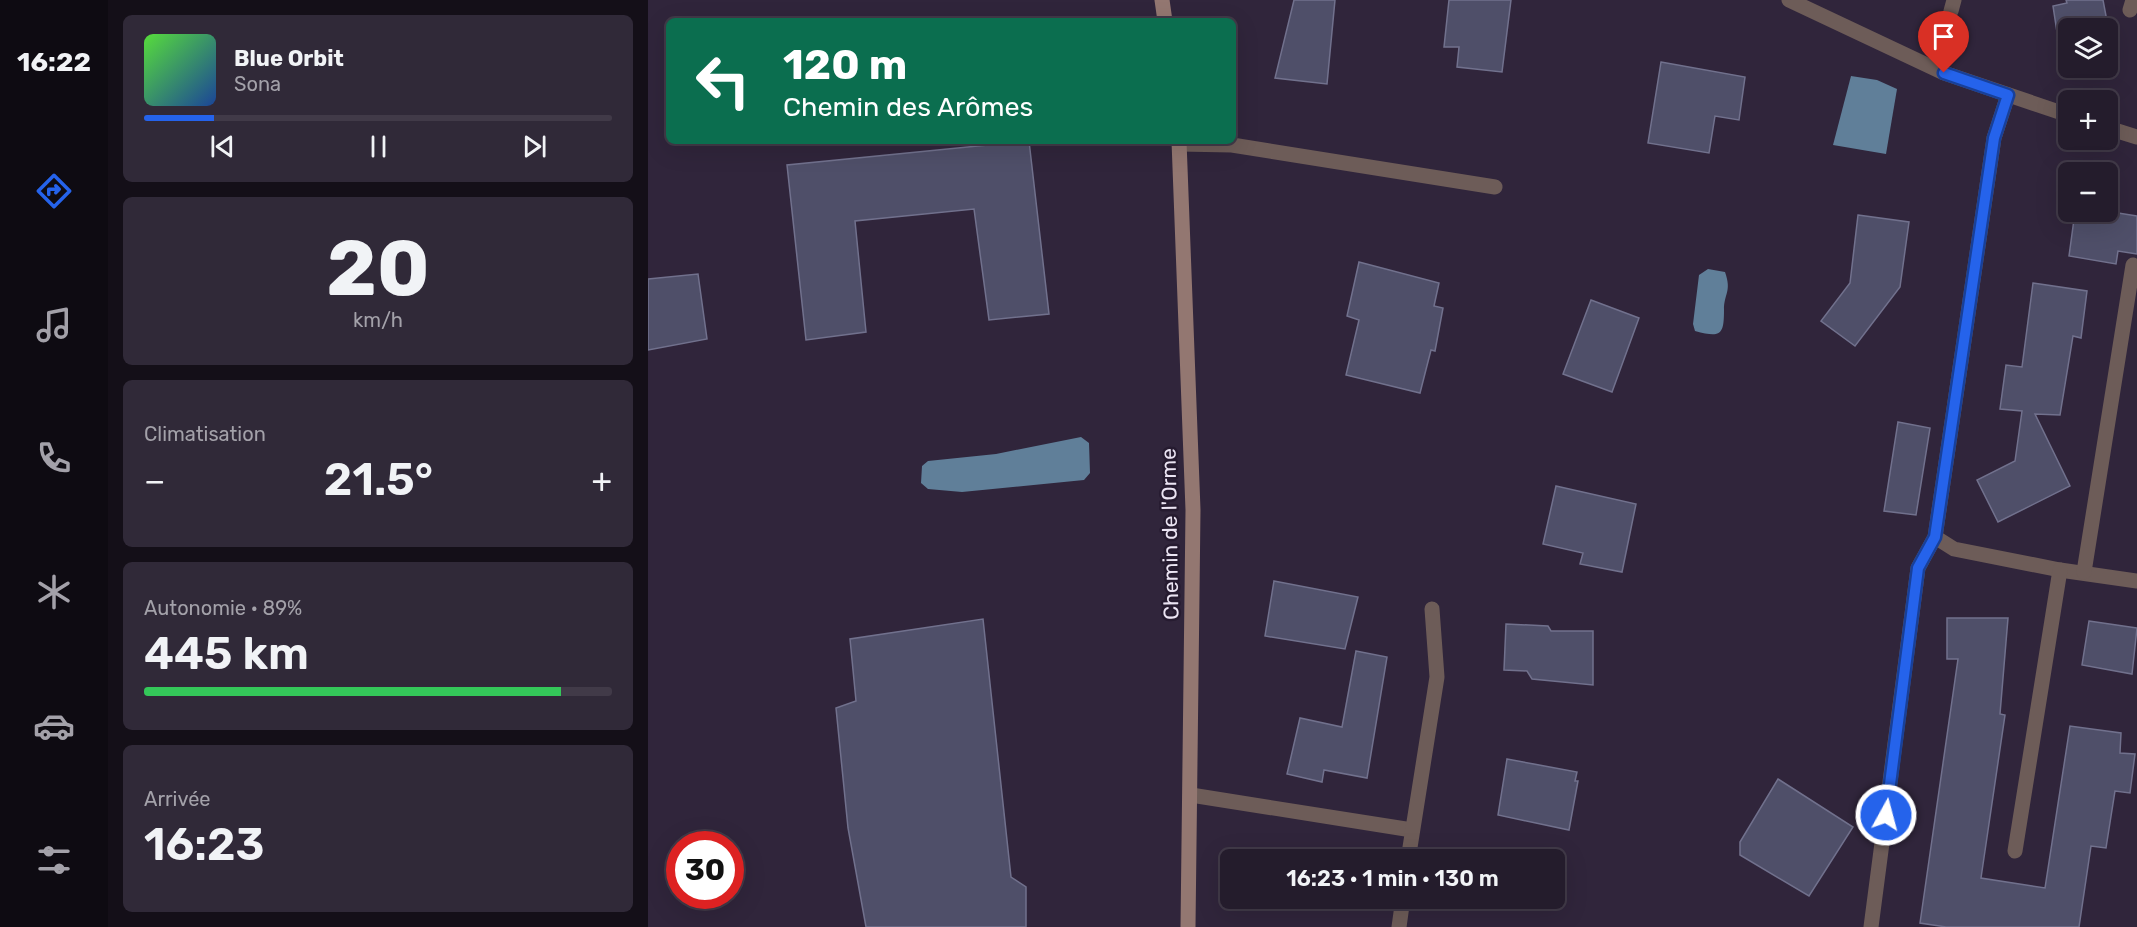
<!DOCTYPE html>
<html lang="fr">
<meta charset="utf-8">
<style>
body{margin:0;font-family:Rubik,sans-serif;background:#302938;color:#f1f3f6;height:100vh;display:flex;flex-direction:column;font-size:22px;white-space:nowrap}
*{box-sizing:border-box;margin:0}
p{font-size:20px;color:#a3a1a9}
.icon{flex:none;width:33px;height:33px;fill:none;stroke:currentColor;stroke-width:2;stroke-linecap:round;stroke-linejoin:round}
.map{position:relative;flex:1;overflow:hidden}
.panel{display:flex;flex-direction:column;gap:15px;padding:15px;background:#140f18;width:540px}
.panel>*{flex:none}
.guide{position:absolute;left:18px;top:18px;width:570px;height:126px;border-radius:9px;box-shadow:0 6px 24px #0002,0 0 0 2px #413a48;background:#0b6e4f;color:#fff;overflow:hidden}
.fabs{position:absolute;left:1410px;top:18px;display:grid;gap:12px}
.fabs a{display:grid;place-items:center;width:60px;height:60px;border-radius:9px;background:#241c2c;box-shadow:0 6px 24px #0002,0 0 0 2px #413a48;font-size:30px}
.speed{position:absolute;left:18px;top:831px;display:flex;gap:12px;font-size:30px;font-weight:700;text-align:center}
.speed>*{display:grid;place-content:center;width:78px;height:78px;border-radius:50%;background:#241c2c;box-shadow:0 6px 24px #0002,0 0 0 2px #413a48;line-height:1}
.speed .limit{border:9px solid #d22;background:#fff;color:#111}
.pin{position:absolute;display:grid;place-items:center;width:51px;height:51px;color:#fff;margin:-62px -26px;border-radius:50% 50% 50% 0;rotate:-45deg;box-shadow:0 0 6px #0007}
.pin .icon{rotate:45deg}
.me{position:absolute;width:66px;margin:-33px;rotate:7deg;stroke-linejoin:round;filter:drop-shadow(0 0 4px #0008)}
.turn{display:flex;align-items:center;gap:21px;height:126px;padding:0 18px;font-size:27px}
.turn .icon{width:78px;height:78px;stroke-width:2.5}
.turn b{display:block;font-size:42px;line-height:51px}
.big{font-size:45px;font-weight:600;line-height:1.1}
.panel .card{flex:1;display:flex;flex-direction:column;justify-content:center;gap:9px;min-width:0;padding:0 21px;border-radius:9px;background:#302938}
.panel .dial{align-items:center;gap:0}
.dial b{font-size:78px;line-height:1}
.song{display:flex;align-items:center;gap:18px}
.cover{width:72px;height:72px;border-radius:9px;background:linear-gradient(135deg,hsl(110 70% 55%),hsl(220 70% 35%))}
.played{height:6px;border-radius:3px;background:linear-gradient(90deg,#2563eb 15%,#413a48 15%)}
.keys{display:flex;justify-content:space-around;direction:ltr}
.heat{display:flex;justify-content:space-between;align-items:center;font-size:33px;direction:ltr}
.charge{height:9px;border-radius:4px;background:linear-gradient(90deg,#34c759 89%,#413a48 0)}
.trip{position:absolute;left:572px;top:849px;width:345px;height:60px;border-radius:9px;background:#241c2c;box-shadow:0 6px 24px #0002,0 0 0 2px #413a48;font-weight:600;line-height:60px;text-align:center}
main{display:flex;flex:1;min-height:0}
.tabs{display:flex;flex-direction:column;width:108px;justify-content:space-around;align-items:center;background:#0e0b12;color:#a3a1a9}
.tabs .icon{width:42px;height:42px}
.tabs .on{color:#2563eb}
.tabs b{font-size:27px;color:#f1f3f6}
.map>svg:first-child{display:block}
.water{fill:#607f99}
.building{fill:#4f4f69;stroke:#71718d;stroke-width:1.5}
.lines{fill:none;stroke-linecap:round;stroke-linejoin:round}
.street{stroke:#6d5c58;stroke-width:15}
.secondary{stroke:#937771;stroke-width:15}
.route-casing{stroke:#184099;stroke-width:15}
.route{stroke:#2563eb;stroke-width:10}
.labels{text-anchor:middle;stroke-width:5;stroke-linejoin:round;paint-order:stroke}
.street-label{font-size:21px;fill:#ebe4f3;stroke:#261b30}
</style>
<main>
<nav class="tabs">
<b>16:22</b>
<svg class="icon on" aria-label="directions" viewBox="0 0 24 24"><path d="M12 3l9 9-9 9-9-9zM9 14v-3h6M13 9l2 2-2 2"/></svg>
<svg class="icon" aria-label="music" viewBox="0 0 24 24"><path d="M9 18V5l10-2v13"/><circle cx="6" cy="18" r="3"/><circle cx="16" cy="16" r="3"/></svg>
<svg class="icon" aria-label="phone" viewBox="0 0 24 24"><path d="M5 4h4l2 5-3 2q2 4 5 5l2-3 5 2v4C11 20 4 13 5 4z"/></svg>
<svg class="icon" aria-label="climate" viewBox="0 0 24 24"><path d="M12 3v18M4 7l16 10M4 17L20 7"/></svg>
<svg class="icon" aria-label="car" viewBox="0 0 24 24"><path d="M5 17H2v-5l4-1 3-4h7l3 4 3 1v5h-3M9 17h6M6 11h13"/><circle cx="7" cy="17" r="2"/><circle cx="17" cy="17" r="2"/></svg>
<svg class="icon" aria-label="filters" viewBox="0 0 24 24"><path d="M4 7h16M4 17h16"/><circle cx="9" cy="7" r="2"/><circle cx="15" cy="17" r="2"/></svg>
</nav>
<section class="panel">
<div class="card">
<div class="song"><i class="cover"></i><div><b>Blue Orbit</b><p>Sona</p></div></div>
<div class="played"></div>
<div class="keys"><svg class="icon" aria-label="previous" viewBox="0 0 24 24"><path d="M18 5L8 12l10 7zM5 5v14"/></svg><svg class="icon" aria-label="pause" viewBox="0 0 24 24"><path d="M8 5v14M16 5v14"/></svg><svg class="icon" aria-label="next" viewBox="0 0 24 24"><path d="M6 5l10 7-10 7zM19 5v14"/></svg></div>
</div>
<div class="card dial"><b>20</b><p>km/h</p></div>
<div class="card"><p>Climatisation</p>
<div class="heat"><a>−</a><b class="big">21.5°</b><a>+</a></div>
</div>
<div class="card"><p>Autonomie · 89%</p><b class="big">445 km</b><div class="charge"></div></div>
<div class="card"><p>Arrivée</p><b class="big">16:23</b></div>
</section>
<div class="map">
<svg width="1489" height="927" viewBox="0 0 1489 927">
<rect width="100%" height="100%" fill="#30253b"/>
<g class="water">
<path d="M1203 76 1229 80 1249 89 1238 154 1185 145Z"/>
<path d="M1060 269 1077 272C1084 292 1076 293 1076 310 1076 335 1073 338 1047 331L1045 324 1051 275Z"/>
<path d="M433 437 441 443 442 473 436 480 314 492 280 489 273 483 274 466 280 461 348 454Z"/>
</g>
<g class="building">
<path d="M646 0H687L679 84 627 78Z"/>
<path d="M801 0H863L854 72 809 67 811 47H796Z"/>
<path d="M1418 0H1455L1462 37 1460 38V28H1420V43L1411 45 1405 6 1419 3Z"/>
<path d="M1013 62 1097 77 1091 120 1067 116 1061 153 1000 143Z"/>
<path d="M381 141 401 314 341 320 326 209 207 221 218 332 158 340 139 165Z"/>
<path d="M1427 212H1464L1489 216V254L1470 251 1468 264 1421 256Z"/>
<path d="M1210 215 1261 222 1252 287 1207 346 1173 321 1202 283Z"/>
<path d="M711 262 791 283 786 306 795 308 787 351 783 350 772 393 698 375 711 320 699 316Z"/>
<path d="M50 274 59 339 0 350V279Z"/>
<path d="M1385 283 1439 291 1433 338 1425 336 1412 415 1387 414 1422 486 1350 522 1329 480 1367 461 1374 411 1352 409 1358 365 1374 367Z"/>
<path d="M943 300 991 318 964 392 915 374Z"/>
<path d="M1250 422 1282 428 1268 515 1236 511Z"/>
<path d="M908 486 988 504 974 572 932 564 935 553 895 544Z"/>
<path d="M626 581 710 597 697 649 617 636Z"/>
<path d="M1299 618H1360L1352 714 1357 715 1333 878 1397 888 1422 726 1473 733 1472 753 1487 754 1482 793 1467 791 1458 848 1443 846 1431 927H1298L1272 923 1310 659H1299Z"/>
<path d="M335 619 363 877 378 887V927H218L200 828 188 708 208 701 202 639Z"/>
<path d="M1441 621 1489 628 1484 674 1434 665Z"/>
<path d="M858 624 900 626 903 631H945V685L884 679 879 671 856 670Z"/>
<path d="M708 651 739 657 719 778 676 770 674 782 639 774 652 718 694 727Z"/>
<path d="M859 759 929 772 927 781H930L921 830 850 815Z"/>
<path d="M1130 779 1205 827 1161 896 1092 855V842Z"/>
</g>
<g class="lines">
<g class="street">
<path d="M1141 0 1296 73 1420 115"/>
<path d="M1482 10 1485 0"/>
<path d="M1303 11 1306 0"/>
<path d="M1460 128 1489 137"/>
<path d="M531 144 584 145 847 187"/>
<path d="M1287 537 1306 549 1412 570 1489 581"/>
<path d="M1436 572 1485 265"/>
<path d="M543 795 764 830"/>
<path d="M1367 851 1412 570"/>
<path d="M760 860 789 677 784 609"/>
<path d="M751 927 755 898"/>
<path d="M1223 927 1270 568 1287 537 1346 138 1360 95"/>
</g>
<g class="secondary">
<path d="M514 0 517 21"/>
<path d="M531 141 545 510 540 927"/>
</g>
</g>
<g class="lines">
<g class="route-casing">
<path id="route" d="M1238 815 1270 568 1287 537 1346 138 1360 95 1296 73"/>
</g>
<use href="#route" class="route"/>
</g>
<g class="labels">
<g class="street-label">
<text transform="translate(522 534) rotate(-91)" y="7">Chemin de l'Orme</text>
</g>
</g>
</svg>
<div class="fabs">
<a><svg class="icon" aria-label="layers" viewBox="0 0 24 24"><path d="M12 4l9 5-9 5-9-5zM3 14l9 5 9-5"/></svg></a>
<a>+</a>
<a>−</a>
</div>
<div class="speed"><div class="limit">30</div></div>
<div class="pin" style="left:1296px;top:73px;background:#d93025"><svg class="icon" aria-label="arrive" viewBox="0 0 24 24"><path d="M6 21V4h12l-3 4 3 4H6"/></svg></div>
<svg class="me" style="left:1238px;top:815px" viewBox="-20 -20 40 40"><circle r="17" fill="#2563eb" stroke="#fff" stroke-width="3"/><path d="M0-11L8 9 0 5-8 9z" fill="#fff"/></svg>
<div class="trip">16:23 · 1 min · 130 m</div>
<div class="guide">
<div class="turn"><svg class="icon" aria-label="left" viewBox="0 0 24 24"><path d="M17 20v-9H6M10 6l-5 5 5 5"/></svg><div><b>120 m</b>Chemin des Arômes</div></div>
</div>
</div>
</main>
